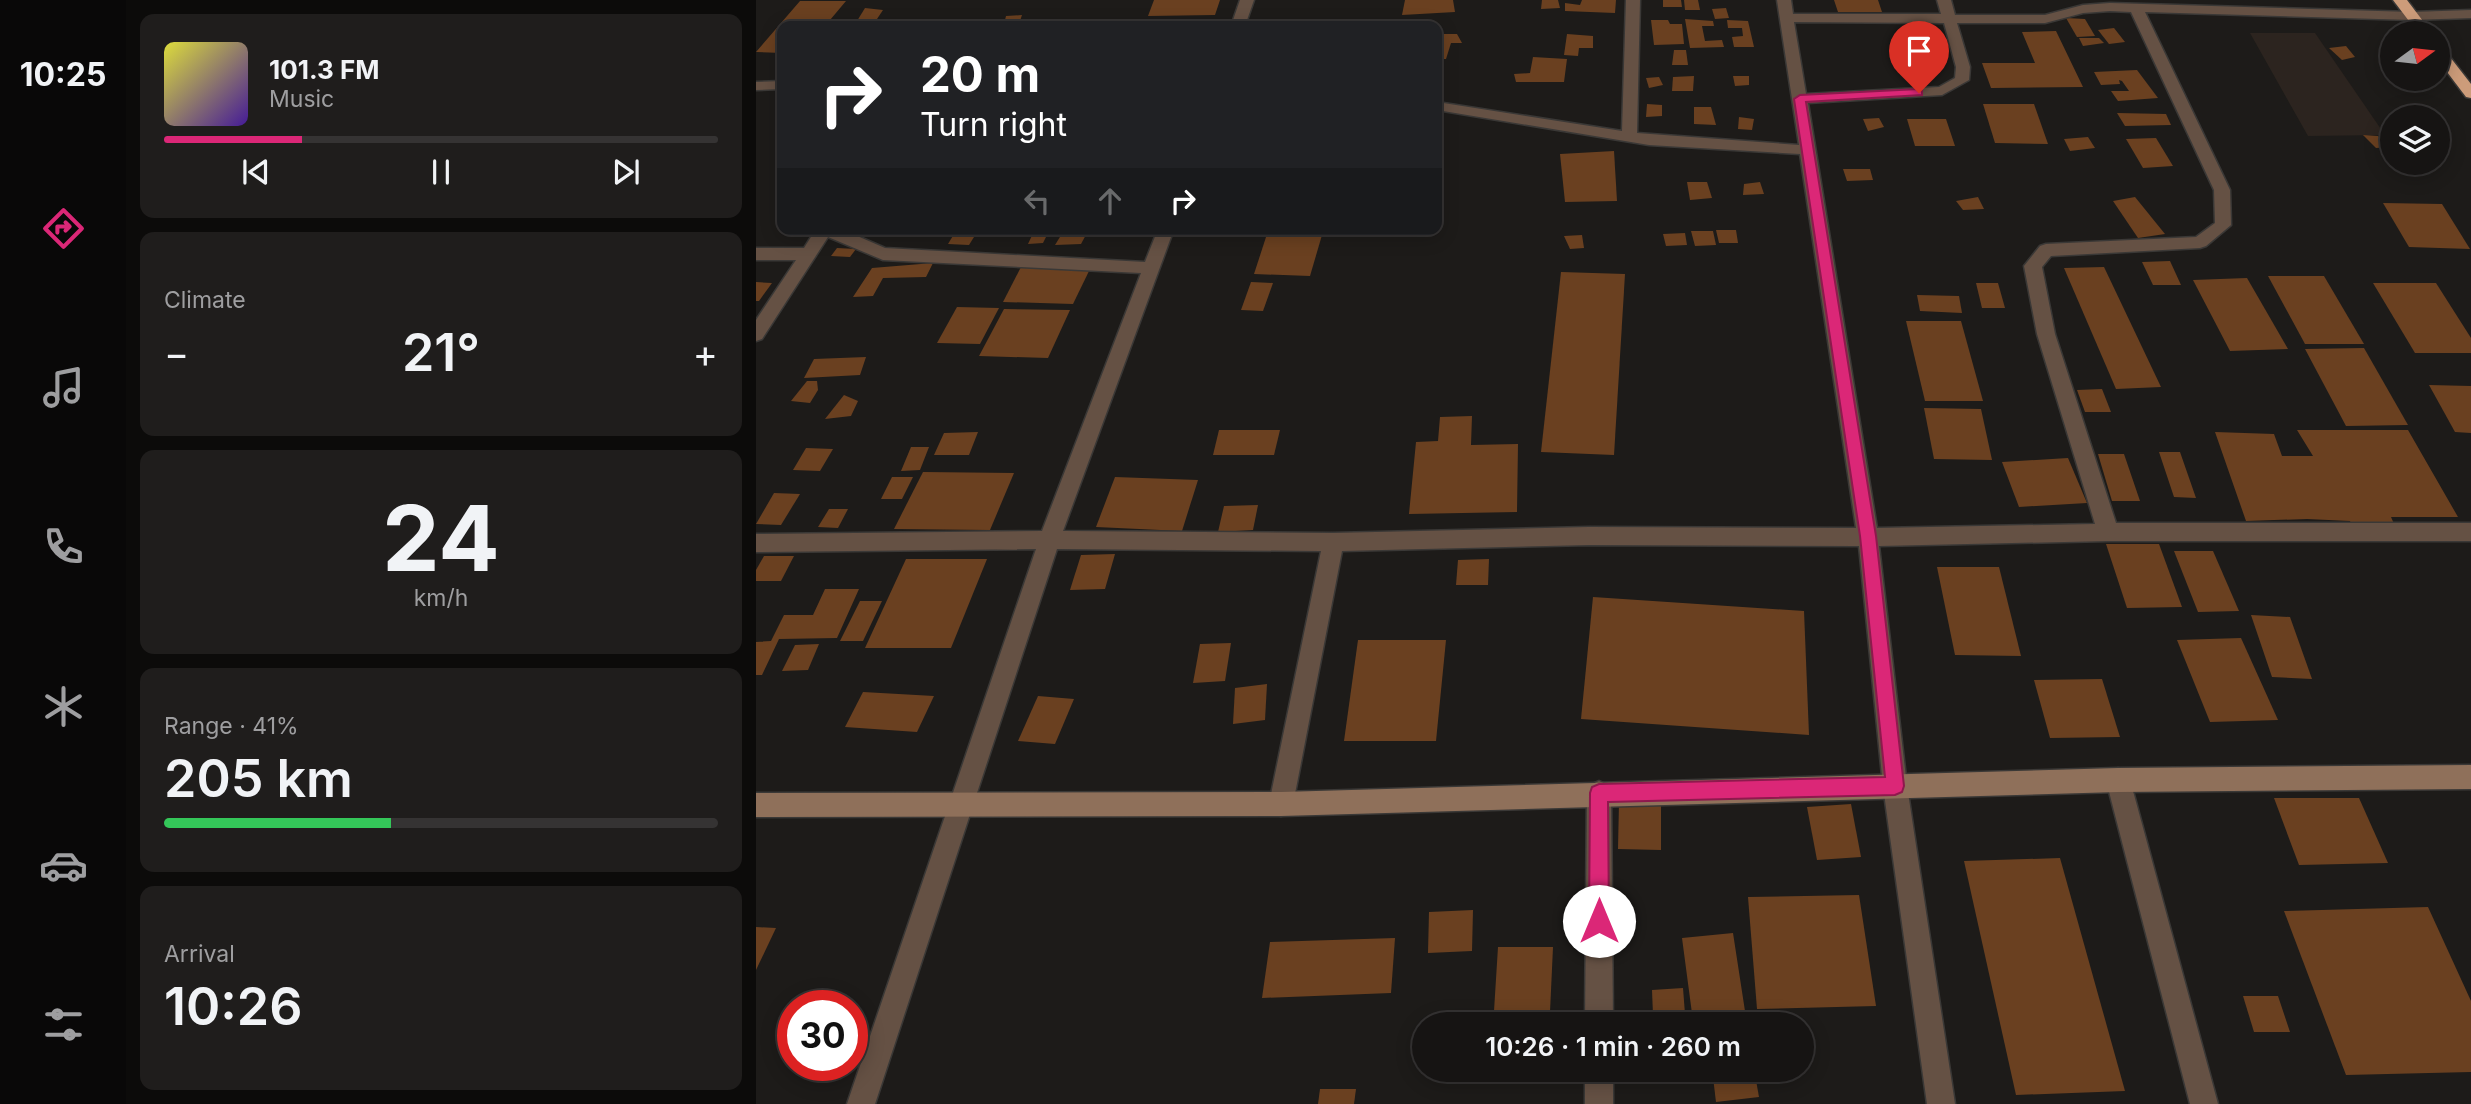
<!DOCTYPE html>
<meta charset="utf-8">
<style>
body{margin:0;font-family:Inter,sans-serif;background:#1f1d1c;color:#f1f3f6;height:100vh;display:flex;flex-direction:column;font-size:26px;white-space:nowrap}
*{box-sizing:border-box;margin:0}
p{font-size:23px;color:#9e9ea0}
.icon{flex:none;width:38px;height:38px;fill:none;stroke:currentColor;stroke-width:2;stroke-linecap:round;stroke-linejoin:round}
.map{position:relative;flex:1;overflow:hidden}
.drawer{display:flex;flex-direction:column;gap:14px;padding:14px;background:#0c0b0a;width:630px}
.drawer>*{flex:none}
.hud{position:absolute;left:21px;top:21px;width:665px;height:214px;border-radius:14px;box-shadow:0 4px 18px #0003,0 0 0 2px #353333;background:#202124;color:#fff;overflow:hidden}
.needle{width:46px;rotate:75deg}
.fabs{position:absolute;left:1624px;top:21px;display:grid;gap:14px}
.fabs a{display:grid;place-items:center;width:70px;height:70px;border-radius:50%;background:#161413;box-shadow:0 4px 18px #0003,0 0 0 2px #353333;font-size:35px}
.speed{position:absolute;left:21px;top:990px;display:flex;gap:14px;font-size:35px;font-weight:700;text-align:center}
.speed>*{display:grid;place-content:center;width:91px;height:91px;border-radius:50%;background:#161413;box-shadow:0 4px 18px #0003,0 0 0 2px #353333;line-height:1}
.speed .limit{border:10px solid #d22;background:#fff;color:#111}
.pin{position:absolute;display:grid;place-items:center;width:60px;height:60px;color:#fff;margin:-72px -30px;border-radius:50% 50% 50% 0;rotate:-45deg;box-shadow:0 0 7px #0007}
.pin .icon{rotate:45deg}
.me{position:absolute;width:77px;margin:-38px;rotate:0deg;stroke-linejoin:round;filter:drop-shadow(0 0 5px #0008)}
.turn{display:flex;align-items:center;gap:24px;height:147px;padding:0 28px;font-size:32px}
.turn .icon{width:91px;height:91px;stroke-width:2.5}
.turn b{display:block;font-size:49px;line-height:60px}
.lanes{display:flex;align-items:center;height:66px;padding:0 28px;background:#0003;justify-content:center;gap:35px;direction:ltr}
.lanes .off{opacity:.35}
.big{font-size:52px;font-weight:600;line-height:1.1}
.drawer .widget{flex:1;display:flex;flex-direction:column;justify-content:center;gap:10px;min-width:0;padding:0 24px;border-radius:14px;background:#1f1d1c}
.drawer .dial{align-items:center;gap:0}
.dial b{font-size:91px;line-height:1}
.song{display:flex;align-items:center;gap:21px}
.cover{width:84px;height:84px;border-radius:10px;background:linear-gradient(135deg,hsl(60 70% 55%),hsl(260 70% 35%))}
.played{height:7px;border-radius:4px;background:linear-gradient(90deg,#db2777 25%,#353333 25%)}
.keys{display:flex;justify-content:space-around;direction:ltr}
.heat{display:flex;justify-content:space-between;align-items:center;font-size:38px;direction:ltr}
.charge{height:10px;border-radius:5px;background:linear-gradient(90deg,#34c759 41%,#353333 0)}
.trip{position:absolute;left:656px;top:1012px;width:402px;height:70px;border-radius:35px;background:#161413;box-shadow:0 4px 18px #0003,0 0 0 2px #353333;font-weight:600;line-height:70px;text-align:center}
main{display:flex;flex:1;min-height:0}
.menu{display:flex;flex-direction:column;width:126px;justify-content:space-around;align-items:center;background:#090808;color:#9e9ea0}
.menu .icon{width:49px;height:49px}
.menu .on{color:#db2777}
.menu b{font-size:32px;color:#f1f3f6}
.map>svg:first-child{display:block}
.built{fill:#2c241f}
.building{fill:#6a4020}
.lines{fill:none;stroke-linecap:round;stroke-linejoin:round}
.street-casing{stroke:#3a3836;stroke-width:3}
.secondary-casing{stroke:#3a3836;stroke-width:3}
.highway-casing{stroke:#3a3836;stroke-width:3}
.street{fill:#655144;fill-rule:evenodd}
.secondary{fill:#8f705a;fill-rule:evenodd}
.highway{fill:#cd9c7a;fill-rule:evenodd}
.route{fill:#db2777;stroke:#8e194d;stroke-width:2}
</style>
<main>
<nav class="menu">
<b>10:25</b>
<svg class="icon on" aria-label="directions" viewBox="0 0 24 24"><path d="M12 3l9 9-9 9-9-9zM9 14v-3h6M13 9l2 2-2 2"/></svg>
<svg class="icon" aria-label="music" viewBox="0 0 24 24"><path d="M9 18V5l10-2v13"/><circle cx="6" cy="18" r="3"/><circle cx="16" cy="16" r="3"/></svg>
<svg class="icon" aria-label="phone" viewBox="0 0 24 24"><path d="M5 4h4l2 5-3 2q2 4 5 5l2-3 5 2v4C11 20 4 13 5 4z"/></svg>
<svg class="icon" aria-label="climate" viewBox="0 0 24 24"><path d="M12 3v18M4 7l16 10M4 17L20 7"/></svg>
<svg class="icon" aria-label="car" viewBox="0 0 24 24"><path d="M5 17H2v-5l4-1 3-4h7l3 4 3 1v5h-3M9 17h6M6 11h13"/><circle cx="7" cy="17" r="2"/><circle cx="17" cy="17" r="2"/></svg>
<svg class="icon" aria-label="filters" viewBox="0 0 24 24"><path d="M4 7h16M4 17h16"/><circle cx="9" cy="7" r="2"/><circle cx="15" cy="17" r="2"/></svg>
</nav>
<section class="drawer">
<div class="widget">
<div class="song"><i class="cover"></i><div><b>101.3 FM</b><p>Music</p></div></div>
<div class="played"></div>
<div class="keys"><svg class="icon" aria-label="previous" viewBox="0 0 24 24"><path d="M18 5L8 12l10 7zM5 5v14"/></svg><svg class="icon" aria-label="pause" viewBox="0 0 24 24"><path d="M8 5v14M16 5v14"/></svg><svg class="icon" aria-label="next" viewBox="0 0 24 24"><path d="M6 5l10 7-10 7zM19 5v14"/></svg></div>
</div>
<div class="widget"><p>Climate</p>
<div class="heat"><a>−</a><b class="big">21°</b><a>+</a></div>
</div>
<div class="widget dial"><b>24</b><p>km/h</p></div>
<div class="widget"><p>Range · 41%</p><b class="big">205 km</b><div class="charge"></div></div>
<div class="widget"><p>Arrival</p><b class="big">10:26</b></div>
</section>
<div class="map">
<svg width="1715" height="1104" viewBox="0 0 1715 1104">
<rect width="100%" height="100%" fill="#1d1b19"/>
<path class="built" d="M1494 33H1559L1629 135 1552 136Z"/>
<g class="building">
<path d="M398 0H464L459 15 392 16Z"/>
<path d="M649 0H697L699 12 646 15Z"/>
<path d="M786 0H802L804 8 785 9Z"/>
<path d="M826 0H860L859 13 809 11V3L824 5Z"/>
<path d="M907 0H925L926 7H907Z"/>
<path d="M928 0H942L944 10H929Z"/>
<path d="M1078 0H1122L1126 12H1082Z"/>
<path d="M44 1H90L69 26H26V53L0 52Z"/>
<path d="M109 8 127 10 121 19 101 21Z"/>
<path d="M970 8 973 18 959 19 956 9Z"/>
<path d="M266 15 263 24H248L250 16Z"/>
<path d="M1310 18 1329 19 1339 36 1321 37Z"/>
<path d="M406 19 405 26H384L391 20Z"/>
<path d="M929 19 957 21 958 26H946L949 41 966 40 968 47 934 48Z"/>
<path d="M895 20H912L914 24H926L928 44 898 45Z"/>
<path d="M971 20 992 21 998 47H978L976 37 987 36 986 28H972Z"/>
<path d="M1358 28 1369 42 1353 44 1342 30Z"/>
<path d="M1300 31 1327 87 1235 88 1226 63H1279L1266 32Z"/>
<path d="M681 34H701L706 43H695L690 59H681Z"/>
<path d="M811 34 837 36V48H823L822 56 808 55Z"/>
<path d="M1323 38H1343L1348 43 1327 46Z"/>
<path d="M1590 46 1599 57 1586 60 1573 48Z"/>
<path d="M918 50H930L932 65H916Z"/>
<path d="M777 57 811 59 808 82H760L758 74 774 73Z"/>
<path d="M1381 70 1402 98 1362 101 1355 91H1373L1366 81 1363 80 1364 84 1345 85 1338 72Z"/>
<path d="M938 76 937 91H916L917 77Z"/>
<path d="M977 76H993V85L979 86Z"/>
<path d="M903 77 907 85 893 88 890 78Z"/>
<path d="M891 104 906 105V116L890 117Z"/>
<path d="M1227 104H1278L1292 144 1239 143Z"/>
<path d="M938 107H955L960 125 938 124Z"/>
<path d="M1361 113 1410 114 1415 125 1369 126Z"/>
<path d="M983 117 998 119 996 130 982 129Z"/>
<path d="M1123 118 1128 127 1112 131 1107 119Z"/>
<path d="M1151 119H1190L1199 146H1159Z"/>
<path d="M1607 135 1622 136 1633 147 1620 148Z"/>
<path d="M1332 137 1339 148 1314 151 1308 139Z"/>
<path d="M1400 138 1417 166 1387 168 1370 139Z"/>
<path d="M858 151 861 201 809 202 804 154Z"/>
<path d="M1087 169H1114L1117 180 1091 181Z"/>
<path d="M931 182H951L956 198 934 200Z"/>
<path d="M1004 182 1008 194 987 195 988 184Z"/>
<path d="M1222 197 1228 209 1207 210 1200 201Z"/>
<path d="M1379 197 1409 234 1382 238 1357 201Z"/>
<path d="M1627 203 1686 204 1714 249 1653 247Z"/>
<path d="M180 229H197L192 237H175Z"/>
<path d="M201 229H223L213 245 192 244Z"/>
<path d="M279 229H294L287 243 272 244Z"/>
<path d="M960 230H980L982 243H963Z"/>
<path d="M935 231H957L960 245 939 246Z"/>
<path d="M307 232 331 233 325 244 299 245Z"/>
<path d="M929 233 931 245 910 246 907 234Z"/>
<path d="M511 234 566 235 554 276 498 274Z"/>
<path d="M826 235 828 248 814 249 808 236Z"/>
<path d="M81 248 100 249 94 257 75 256Z"/>
<path d="M1414 261 1425 285H1397L1386 262Z"/>
<path d="M177 263 170 277 127 278 117 296 97 297 116 268Z"/>
<path d="M265 267 334 269 317 304 247 302Z"/>
<path d="M1348 267 1405 387 1360 389 1308 268Z"/>
<path d="M805 272 869 274 858 455 785 452Z"/>
<path d="M1512 276H1568L1608 344H1549Z"/>
<path d="M1491 278 1532 349 1474 351 1437 280Z"/>
<path d="M0 282 16 283 3 301H0Z"/>
<path d="M495 282 517 283 507 311 485 310Z"/>
<path d="M1220 283H1242L1249 308H1226Z"/>
<path d="M1617 283H1680L1715 338V353H1659Z"/>
<path d="M1161 295 1203 296 1206 313 1164 311Z"/>
<path d="M201 307 243 308 224 344 181 343Z"/>
<path d="M248 309 314 310 292 358 223 356Z"/>
<path d="M1150 321H1205L1227 401H1169Z"/>
<path d="M1608 348 1652 425 1590 426 1549 349Z"/>
<path d="M110 357 104 375 48 378 58 359Z"/>
<path d="M51 381H61L62 390 54 403 35 401Z"/>
<path d="M1673 385 1715 386V433L1699 432Z"/>
<path d="M1346 389 1355 412H1329L1321 390Z"/>
<path d="M88 395 102 401 95 416 69 419Z"/>
<path d="M1168 408 1225 409 1236 460 1178 459Z"/>
<path d="M716 416 715 445 762 444 761 512 653 514 660 442 682 441 684 417Z"/>
<path d="M463 430H524L518 455H457Z"/>
<path d="M1541 430H1652L1702 517H1635L1639 526H1596L1594 521 1551 519 1490 521 1459 432 1518 434 1526 456H1557Z"/>
<path d="M222 432 213 455H178L188 433Z"/>
<path d="M155 447H173L164 470 145 471Z"/>
<path d="M50 448 77 449 64 471 37 470Z"/>
<path d="M1403 452H1424L1440 498 1418 497Z"/>
<path d="M1342 454H1368L1384 501H1356Z"/>
<path d="M1312 458 1331 503 1263 507 1246 462Z"/>
<path d="M167 472 258 473 234 530 138 529Z"/>
<path d="M136 477H157L146 499H125Z"/>
<path d="M359 477 442 480 426 531 340 527Z"/>
<path d="M18 493 44 494 25 525 0 524Z"/>
<path d="M502 505 497 530 462 532 468 506Z"/>
<path d="M73 509H92L82 528 62 527Z"/>
<path d="M1350 544H1403L1426 607 1371 608Z"/>
<path d="M1418 551H1457L1483 611 1442 612Z"/>
<path d="M359 554 349 589 314 590 325 555Z"/>
<path d="M8 556H38L25 581H0V570Z"/>
<path d="M150 559H231L195 648H109Z"/>
<path d="M733 559 732 585H700L702 560Z"/>
<path d="M1181 567H1243L1265 656 1199 655Z"/>
<path d="M69 589H103L81 638 23 639 6 675H0V642L15 641 28 615H57Z"/>
<path d="M837 597 1048 611 1053 735 825 719Z"/>
<path d="M104 601H126L107 641H84Z"/>
<path d="M1495 615 1534 617 1556 679 1516 677Z"/>
<path d="M1485 638 1522 720 1454 722 1421 640Z"/>
<path d="M602 640H690L680 741H588Z"/>
<path d="M475 643 469 681 437 683 444 644Z"/>
<path d="M63 644 52 670 26 671 39 645Z"/>
<path d="M1346 679 1364 737 1294 738 1278 680Z"/>
<path d="M511 684 509 720 477 724 479 688Z"/>
<path d="M107 692 178 696 161 732 89 727Z"/>
<path d="M282 696 318 699 299 744 262 741Z"/>
<path d="M1518 798H1603L1632 863 1543 865Z"/>
<path d="M863 802 905 803V850L862 849Z"/>
<path d="M1095 804 1105 857 1061 860 1051 807Z"/>
<path d="M1304 858 1369 1091 1260 1095 1208 861Z"/>
<path d="M1103 895 1120 1006 1001 1009 992 897Z"/>
<path d="M1672 907 1715 1001V1072L1590 1075 1528 911Z"/>
<path d="M717 910 716 951 672 953 673 912Z"/>
<path d="M0 927 20 928 0 970Z"/>
<path d="M977 933 991 1024H949V1019L937 1021 926 938Z"/>
<path d="M639 938 635 993 506 998 514 942Z"/>
<path d="M742 947H797L794 1012 738 1011Z"/>
<path d="M927 988 929 1014 897 1015 896 990Z"/>
<path d="M1487 996H1522L1534 1032H1498Z"/>
<path d="M956 1069H998L1003 1097 960 1102Z"/>
<path d="M564 1089H600L598 1104H562Z"/>
</g>
<g class="lines">
<g class="street-casing">
<g id="street">
<path d="M484 0H498L489 26H475Z"/>
<path d="M870 0H884L881 133 1043 145 1021 0H1035L1037 14H1185L1181 0H1195L1199 15H1289L1327 5 1354 3 1656 12 1715 10V18L1656 20 1389 12 1474 190 1475 225 1450 246 1444 248 1295 256 1286 267 1299 334 1360 523H1715V541H1352L1123 546 1151 786 1199 1104H1171L1127 786 1103 546 833 545 586 551 537 804 534 813 525 816 516 813 513 804 565 551 301 549 119 1104H91L280 549 0 552V534L286 531 385 273 127 260 72 237 6 339 0 341V320L40 260H0V248H48L60 229H85L129 248 389 262 402 229H418L307 531 577 533 833 527 1100 528 1044 154 893 145 681 110V102L866 131ZM1354 11 1375 12 1458 190 1459 223 1440 237 1290 244 1284 246 1268 266 1281 334 1339 524 1121 528 1052 103 1186 95 1213 80 1214 67 1201 23H1289L1327 13ZM1038 22 1188 23 1200 67 1199 78 1183 87 1050 94Z"/>
<path d="M26 81V89L0 90V82Z"/>
<path d="M1362 768 1371 772 1374 780 1462 1104H1434L1350 780 1353 772Z"/>
<path d="M843 781 852 785 855 793 857 1024H829L831 793 834 785Z"/>
<rect x="829" y="1069" width="28" height="35"/>
</g>
</g>
<g class="secondary-casing">
<path id="secondary" d="M1715 765V789L1362 792 525 816 0 817V793L525 792 1362 768Z"/>
</g>
<g class="highway-casing">
<g id="highway">
<path d="M1637 0H1651L1676 33H1662Z"/>
<path d="M1682 47 1687 48 1715 84V98L1710 97 1682 60Z"/>
</g>
</g>
<use href="#street" class="street"/>
<use href="#secondary" class="secondary"/>
<use href="#highway" class="highway"/>
</g>
<path class="route" d="M1163 89 1166 90V95L1050 102 1120 536 1148 786 1146 792 1139 795 852 802 853 921 850 928 843 931 836 928 833 921 834 793 836 787 843 784 1129 777 1104 536 1038 99 1044 95Z"/>
</svg>
<div class="fabs">
<a><svg class="needle" viewBox="-14 -14 28 28"><path d="M0-13l5 13h-10z" fill="#e53935"/><path d="M0 13l5-13h-10z" fill="#9e9ea0"/></svg></a>
<a><svg class="icon" aria-label="layers" viewBox="0 0 24 24"><path d="M12 4l9 5-9 5-9-5zM3 14l9 5 9-5"/></svg></a>
</div>
<div class="speed"><div class="limit">30</div></div>
<div class="pin" style="left:1163px;top:93px;background:#d93025"><svg class="icon" aria-label="arrive" viewBox="0 0 24 24"><path d="M6 21V4h12l-3 4 3 4H6"/></svg></div>
<svg class="me" style="left:843px;top:921px" viewBox="-20 -20 40 40"><circle r="19" fill="#fff"/><path d="M0-13L10 11 0 6-10 11z" fill="#db2777"/></svg>
<div class="trip">10:26 · 1 min · 260 m</div>
<div class="hud">
<div class="turn"><svg class="icon" aria-label="right" viewBox="0 0 24 24"><path d="M7 20v-9h11M14 6l5 5-5 5"/></svg><div><b>20 m</b>Turn right</div></div>
<div class="lanes"><svg class="icon off" aria-label="left" viewBox="0 0 24 24"><path d="M17 20v-9H6M10 6l-5 5 5 5"/></svg><svg class="icon off" aria-label="ahead" viewBox="0 0 24 24"><path d="M12 20V5M6 11l6-6 6 6"/></svg><svg class="icon" aria-label="right" viewBox="0 0 24 24"><path d="M7 20v-9h11M14 6l5 5-5 5"/></svg></div>
</div>
</div>
</main>
